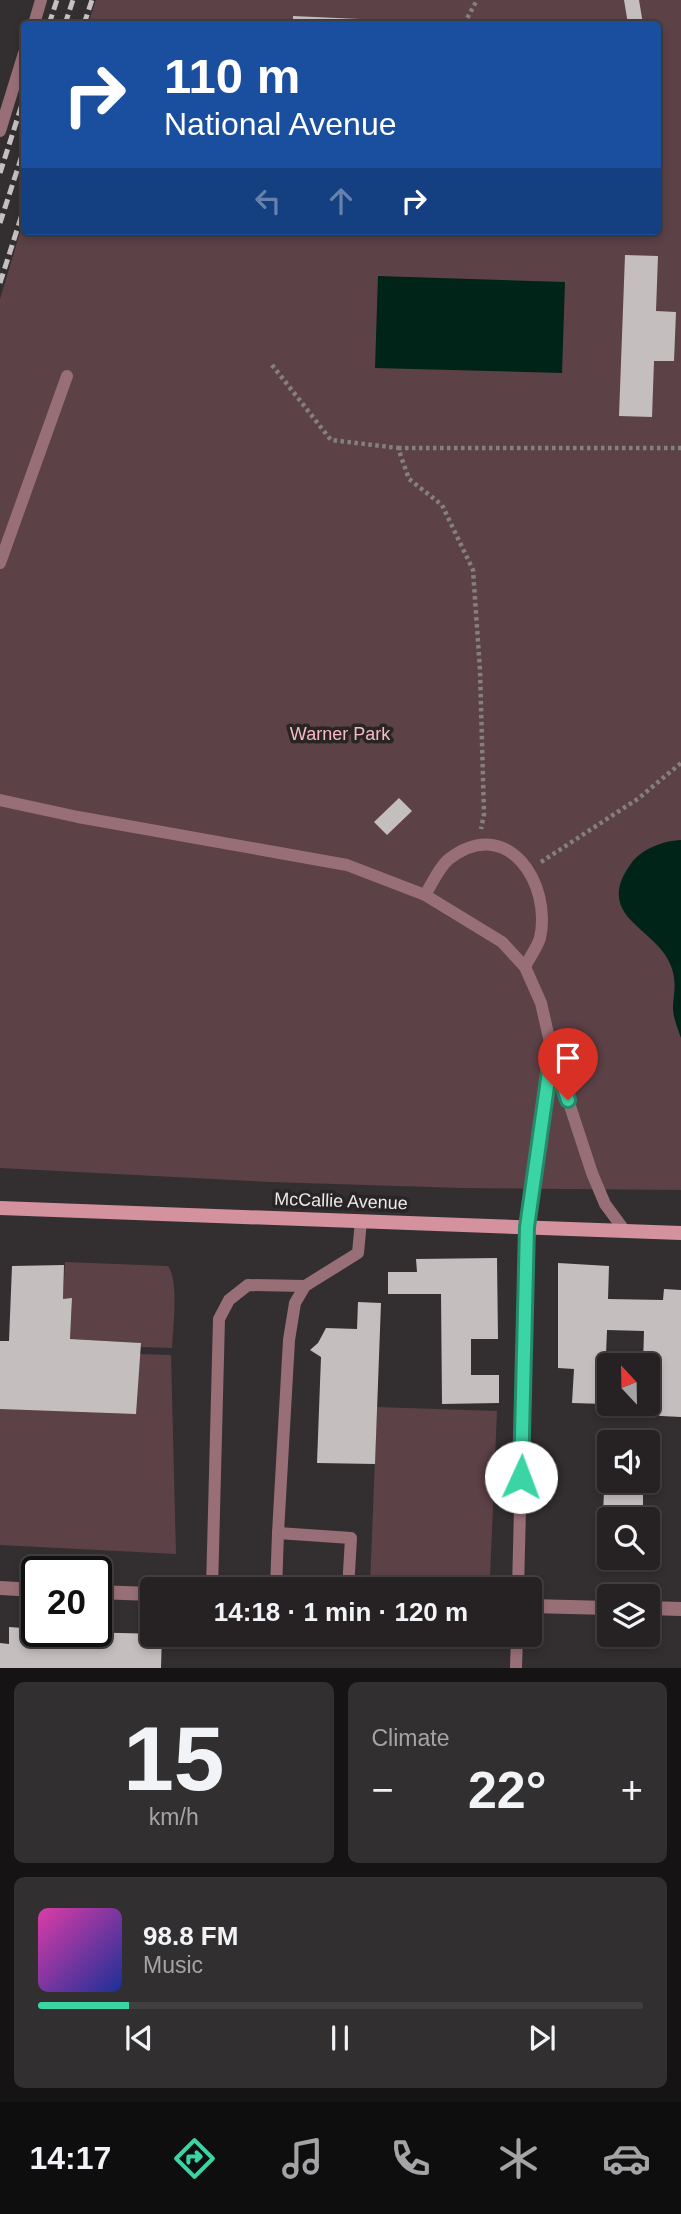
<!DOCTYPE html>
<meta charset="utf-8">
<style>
body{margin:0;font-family:Arial,sans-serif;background:#322f30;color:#f1f3f6;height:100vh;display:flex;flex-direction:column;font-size:26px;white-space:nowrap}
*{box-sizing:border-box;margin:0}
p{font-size:23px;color:#a4a4a6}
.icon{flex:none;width:38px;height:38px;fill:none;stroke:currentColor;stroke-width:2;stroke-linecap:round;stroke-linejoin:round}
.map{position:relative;height:1668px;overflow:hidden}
.drawer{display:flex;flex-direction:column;gap:14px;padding:14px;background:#151313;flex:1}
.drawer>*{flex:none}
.guide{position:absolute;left:21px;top:21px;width:640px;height:214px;border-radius:7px;box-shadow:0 4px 10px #0003,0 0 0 2px #423f41;background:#1a4fa0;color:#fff;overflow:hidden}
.needle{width:46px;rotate:338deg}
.tools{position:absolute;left:597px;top:1353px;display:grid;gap:14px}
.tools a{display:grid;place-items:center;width:63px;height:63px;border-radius:7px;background:#262223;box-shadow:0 4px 10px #0003,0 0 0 2px #423f41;font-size:35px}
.speed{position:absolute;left:21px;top:1556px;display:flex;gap:14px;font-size:35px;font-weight:700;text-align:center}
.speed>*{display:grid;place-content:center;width:91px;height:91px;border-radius:50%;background:#262223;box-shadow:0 4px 10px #0003,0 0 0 2px #423f41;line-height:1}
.speed .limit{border:4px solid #111;border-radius:10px;background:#fff;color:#111}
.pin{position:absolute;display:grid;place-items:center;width:60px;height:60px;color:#fff;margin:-72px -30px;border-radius:50% 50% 50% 0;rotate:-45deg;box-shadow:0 0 7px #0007}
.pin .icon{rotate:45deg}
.me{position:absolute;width:77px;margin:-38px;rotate:2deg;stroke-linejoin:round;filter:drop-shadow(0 0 5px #0008)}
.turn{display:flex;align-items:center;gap:24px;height:147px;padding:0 28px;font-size:32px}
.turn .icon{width:91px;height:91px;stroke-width:2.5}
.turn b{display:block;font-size:49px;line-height:60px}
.lanes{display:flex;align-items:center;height:66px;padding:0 28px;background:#0003;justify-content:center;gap:35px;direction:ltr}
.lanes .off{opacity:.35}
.big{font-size:52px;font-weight:700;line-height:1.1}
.drawer .tile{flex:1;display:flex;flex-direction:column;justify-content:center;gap:10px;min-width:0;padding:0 24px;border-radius:10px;background:#322f30}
.drawer .dial{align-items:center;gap:0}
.dial b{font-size:91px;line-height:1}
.song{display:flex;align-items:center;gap:21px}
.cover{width:84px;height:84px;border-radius:10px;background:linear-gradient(135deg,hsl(320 70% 55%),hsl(230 70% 35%))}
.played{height:7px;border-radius:4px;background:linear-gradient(90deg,#3bd4a4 15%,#423f41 15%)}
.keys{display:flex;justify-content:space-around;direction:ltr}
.heat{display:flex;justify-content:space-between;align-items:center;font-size:38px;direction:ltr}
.drawer .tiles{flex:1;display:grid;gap:14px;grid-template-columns:1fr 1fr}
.tile:last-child{grid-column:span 2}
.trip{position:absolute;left:140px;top:1577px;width:402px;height:70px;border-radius:7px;background:#262223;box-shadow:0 4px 10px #0003,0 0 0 2px #423f41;font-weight:700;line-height:70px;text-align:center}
.dock{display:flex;height:112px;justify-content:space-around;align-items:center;background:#0f0e0e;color:#a4a4a6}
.dock .icon{width:49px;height:49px}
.dock .on{color:#3bd4a4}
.dock b{font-size:32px;color:#f1f3f6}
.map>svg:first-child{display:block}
.green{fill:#5c4146}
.water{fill:#012419}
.building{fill:#c4bebf}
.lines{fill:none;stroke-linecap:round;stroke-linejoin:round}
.path{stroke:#847f80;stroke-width:4.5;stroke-dasharray:3.5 3.5;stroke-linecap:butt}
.service{stroke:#986f76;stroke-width:12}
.minor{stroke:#986f76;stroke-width:14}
.secondary{stroke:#d3929e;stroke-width:14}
.rail{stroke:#c5c1c2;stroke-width:5;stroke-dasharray:10 5;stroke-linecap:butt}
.route-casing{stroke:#268a6b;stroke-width:18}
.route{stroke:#3bd4a4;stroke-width:12}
.labels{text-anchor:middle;stroke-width:7;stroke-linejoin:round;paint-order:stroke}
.park-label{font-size:18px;fill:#f7bbc5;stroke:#292425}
.street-label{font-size:18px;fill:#ebe8e8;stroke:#292425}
</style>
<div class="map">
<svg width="681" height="1668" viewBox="0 0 681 1668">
<rect width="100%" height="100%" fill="#332e2f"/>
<g class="green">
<path d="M96 0H681V1190L462 1188 270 1182 0 1168V299L24 219V231H658V24H88Z"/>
<path d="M65 1262 168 1266C179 1280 173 1328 172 1348L141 1347 140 1343 70 1339 72 1299H63Z"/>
<path d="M140 1354 171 1355 176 1554 0 1545V1409Z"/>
<path d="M377 1407 497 1411 490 1578 484 1584 483 1589 370 1586Z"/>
</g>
<g class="water">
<path d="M378 276 565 282 562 373 375 368Z"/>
<path d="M681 840V1038C678 1029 673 1018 673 1007 674 990 677 983 671 966 658 928 593 918 630 865 641 849 662 841 681 840Z"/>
</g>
<g class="building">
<path d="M624 0H639L643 24H628Z"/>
<path d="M293 16 360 19V24H293Z"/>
<path d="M625 255 658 256 656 311 676 312 674 361H654L652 417 619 416Z"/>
<path d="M399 798 412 811 387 835 374 822Z"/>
<path d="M497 1258 498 1339H471V1375H499V1403L442 1404 441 1294H388V1272H417L416 1259Z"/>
<path d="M558 1263 609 1266 608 1299 663 1300 664 1289 681 1290V1417L641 1415 642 1404H648V1365H643L644 1331 607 1330 604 1404 572 1403 574 1369 558 1368Z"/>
<path d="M64 1265 63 1299 72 1298 70 1339 141 1343 136 1414 0 1409V1341H9L12 1266Z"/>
<path d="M358 1302 381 1303 375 1464 317 1463 321 1357 310 1350 318 1343 326 1328 357 1329Z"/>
<path d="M604 1491 643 1492V1519H609V1539H602Z"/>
<path d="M9 1627 37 1629V1631L162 1634 161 1668H0V1643L9 1644Z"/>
</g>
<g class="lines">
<g class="path">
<path d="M464 24 477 0"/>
<path d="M272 365 331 440 398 448 409 479 442 505 473 570 480 670 484 814 481 829"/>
<path d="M398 448H681"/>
<path d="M541 862 639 798 681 763"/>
</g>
<g class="service">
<path d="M34 24 41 0"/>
<path d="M0 131 24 53"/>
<path d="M0 563 67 376"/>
<path d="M0 800 78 817 347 865 425 895 502 942 525 967 541 1003 552 1051"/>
<path d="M425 895C432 884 439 867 449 859 508 814 552 884 540 938 537 948 529 958 525 967"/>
<path d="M278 1533 289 1340 295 1303 305 1286 358 1253 361 1221"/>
<path d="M212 1589 219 1319 229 1300 248 1285 305 1286"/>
<path d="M276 1589 278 1533 351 1538 348 1589"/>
<path d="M518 1589 527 1227 552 1051 592 1173 605 1204 625 1231"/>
<path d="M516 1668 517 1634"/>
</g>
<g class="minor">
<path d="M0 1588 37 1590"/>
<path d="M96 1592 152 1594"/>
<path d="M530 1606 609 1608"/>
<path d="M648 1608 681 1609"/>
</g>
<path class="secondary" d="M0 1208 681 1233"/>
<g class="rail">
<path d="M49 24 57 0"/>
<path d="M65 24 73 0"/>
<path d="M84 24 92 0"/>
<path d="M0 173 24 98"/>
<path d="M0 223 24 149"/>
<path d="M0 283 24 208"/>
</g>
</g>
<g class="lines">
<g class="route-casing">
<path id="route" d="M521 1477 527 1227 552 1051 568 1100"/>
</g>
<use href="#route" class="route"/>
</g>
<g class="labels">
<g class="park-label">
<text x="340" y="740">Warner Park</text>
</g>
<g class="street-label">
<text transform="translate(341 1201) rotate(2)" y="6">McCallie Avenue</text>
</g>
</g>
</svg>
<div class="tools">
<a><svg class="needle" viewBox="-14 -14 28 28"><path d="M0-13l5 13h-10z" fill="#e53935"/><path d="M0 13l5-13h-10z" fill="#a4a4a6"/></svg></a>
<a><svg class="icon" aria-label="sound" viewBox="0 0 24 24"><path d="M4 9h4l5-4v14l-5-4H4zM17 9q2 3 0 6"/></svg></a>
<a><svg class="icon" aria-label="search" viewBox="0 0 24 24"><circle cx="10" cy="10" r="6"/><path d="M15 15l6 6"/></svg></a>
<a><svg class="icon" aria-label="layers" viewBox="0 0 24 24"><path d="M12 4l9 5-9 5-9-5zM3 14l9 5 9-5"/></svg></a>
</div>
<div class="speed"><div class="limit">20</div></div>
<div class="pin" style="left:568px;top:1100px;background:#d93025"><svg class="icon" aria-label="arrive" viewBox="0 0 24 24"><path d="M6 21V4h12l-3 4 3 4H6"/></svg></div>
<svg class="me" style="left:521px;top:1477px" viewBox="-20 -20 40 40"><circle r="19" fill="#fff"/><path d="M0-13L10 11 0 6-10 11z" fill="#3bd4a4"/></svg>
<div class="trip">14:18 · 1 min · 120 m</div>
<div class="guide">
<div class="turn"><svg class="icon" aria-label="right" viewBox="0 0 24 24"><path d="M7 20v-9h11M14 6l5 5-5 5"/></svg><div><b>110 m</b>National Avenue</div></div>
<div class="lanes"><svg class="icon off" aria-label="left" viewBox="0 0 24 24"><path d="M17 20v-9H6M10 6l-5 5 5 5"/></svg><svg class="icon off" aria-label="ahead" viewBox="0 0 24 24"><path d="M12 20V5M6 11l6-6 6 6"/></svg><svg class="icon" aria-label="right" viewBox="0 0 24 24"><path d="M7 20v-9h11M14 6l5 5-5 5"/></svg></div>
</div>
</div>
<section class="drawer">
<div class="tiles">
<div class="tile dial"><b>15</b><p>km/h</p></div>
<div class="tile"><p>Climate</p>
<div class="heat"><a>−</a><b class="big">22°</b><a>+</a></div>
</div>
<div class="tile">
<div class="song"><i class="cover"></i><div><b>98.8 FM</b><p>Music</p></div></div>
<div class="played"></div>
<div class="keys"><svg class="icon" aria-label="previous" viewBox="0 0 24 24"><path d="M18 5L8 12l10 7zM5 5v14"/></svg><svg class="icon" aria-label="pause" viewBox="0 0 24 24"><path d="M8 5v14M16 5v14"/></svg><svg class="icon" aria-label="next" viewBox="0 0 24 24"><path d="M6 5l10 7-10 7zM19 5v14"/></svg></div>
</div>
</div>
</section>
<nav class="dock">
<b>14:17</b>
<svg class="icon on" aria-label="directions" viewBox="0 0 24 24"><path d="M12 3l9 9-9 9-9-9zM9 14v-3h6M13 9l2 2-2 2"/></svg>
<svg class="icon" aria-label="music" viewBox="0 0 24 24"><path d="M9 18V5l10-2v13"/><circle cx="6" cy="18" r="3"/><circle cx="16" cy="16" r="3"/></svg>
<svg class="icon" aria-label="phone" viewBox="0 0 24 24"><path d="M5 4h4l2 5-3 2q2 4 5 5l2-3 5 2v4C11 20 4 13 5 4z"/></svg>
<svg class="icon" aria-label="climate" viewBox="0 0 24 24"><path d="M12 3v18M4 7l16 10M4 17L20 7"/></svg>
<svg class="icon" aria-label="car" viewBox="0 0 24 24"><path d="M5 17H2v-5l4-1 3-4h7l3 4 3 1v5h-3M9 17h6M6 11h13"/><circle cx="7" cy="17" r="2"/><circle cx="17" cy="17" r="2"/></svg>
</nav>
